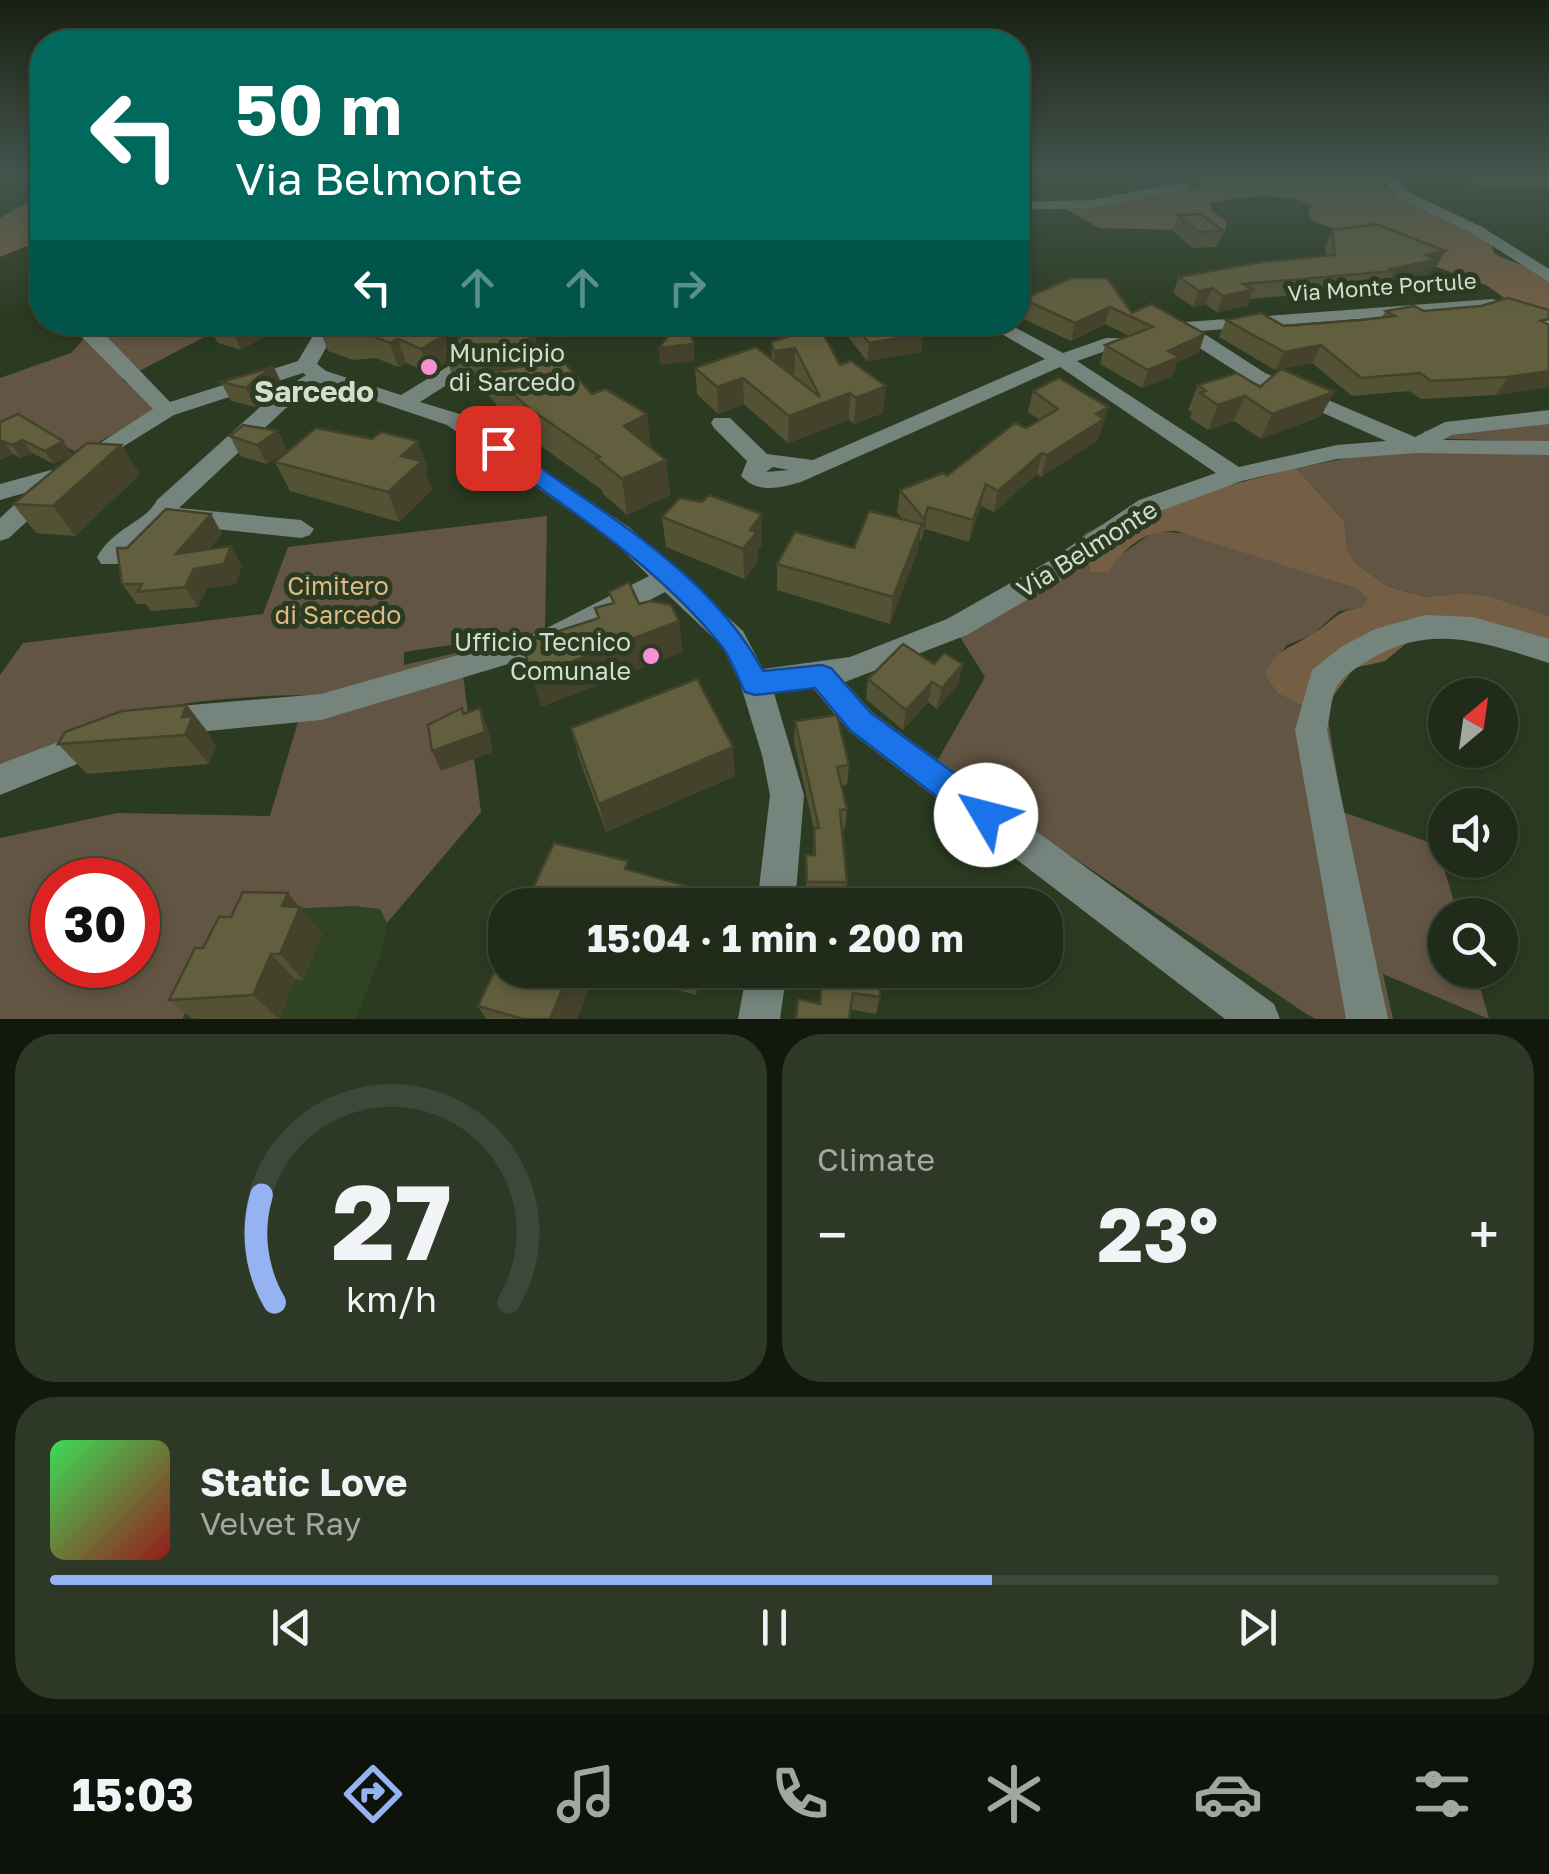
<!DOCTYPE html>
<meta charset="utf-8">
<style>
body{margin:0;font-family:"Golos Text",sans-serif;background:#2d3826;color:#f1f3f6;height:100vh;display:flex;flex-direction:column;font-size:38px;white-space:nowrap}
*{box-sizing:border-box;margin:0}
p{font-size:32px;color:#a2a7a2}
.icon{flex:none;width:55px;height:55px;fill:none;stroke:currentColor;stroke-width:2;stroke-linecap:round;stroke-linejoin:round}
.map{position:relative;height:1019px;overflow:hidden}
.panel{display:flex;flex-direction:column;gap:15px;padding:15px;background:#12180e;flex:1}
.panel>*{flex:none}
.top-card{position:absolute;left:30px;top:30px;width:1000px;height:305px;border-radius:40px;box-shadow:0 5px 15px #0003,0 0 0 2px #3d4838;background:#00695c;color:#fff;overflow:hidden}
.needle{width:65px;rotate:29deg}
.fabs{position:absolute;left:1428px;top:678px;display:grid;gap:20px}
.fabs a{display:grid;place-items:center;width:90px;height:90px;border-radius:50%;background:#202c19;box-shadow:0 5px 15px #0003,0 0 0 2px #3d4838;font-size:50px}
.speed{position:absolute;left:30px;top:858px;display:flex;gap:20px;font-size:50px;font-weight:700;text-align:center}
.speed>*{display:grid;place-content:center;width:130px;height:130px;border-radius:50%;background:#202c19;box-shadow:0 5px 15px #0003,0 0 0 2px #3d4838;line-height:1}
.speed .limit{border:15px solid #d22;background:#fff;color:#111}
.pin{position:absolute;display:grid;place-items:center;width:85px;height:85px;color:#fff;margin:-42px;border-radius:20px;box-shadow:0 5px 15px #0006}
.me{position:absolute;width:110px;margin:-55px;rotate:307deg;stroke-linejoin:round;filter:drop-shadow(0 0 8px #0008)}
.turn{display:flex;align-items:center;gap:35px;height:210px;padding:0 40px;font-size:45px}
.turn .icon{width:130px;height:130px;stroke-width:2.5}
.turn b{display:block;font-size:70px;line-height:85px}
.lanes{display:flex;align-items:center;height:95px;padding:0 40px;background:#0003;justify-content:center;gap:50px;direction:ltr}
.lanes .off{opacity:.35}
.big{font-size:75px;font-weight:700;line-height:1.1}
.panel .widget{flex:1;display:flex;flex-direction:column;justify-content:center;gap:15px;min-width:0;padding:0 35px;border-radius:40px;background:#2d3826}
.panel .dial{align-items:center;gap:0}
.dial svg{height:260px;overflow:visible;fill:none;stroke:#3d4838;stroke-width:7;stroke-linecap:round;text-anchor:middle}
.dial text{fill:#f1f3f6;stroke:none}
.song{display:flex;align-items:center;gap:30px}
.cover{width:120px;height:120px;border-radius:15px;background:linear-gradient(135deg,hsl(130 70% 55%),hsl(0 70% 35%))}
.played{height:10px;border-radius:5px;background:linear-gradient(90deg,#95b2f1 65%,#3d4838 65%)}
.keys{display:flex;justify-content:space-around;direction:ltr}
.heat{display:flex;justify-content:space-between;align-items:center;font-size:55px;direction:ltr}
.panel .tiles{flex:1;display:grid;gap:15px;grid-template-columns:1fr 1fr}
.widget:last-child{grid-column:span 2}
.trip{position:absolute;left:488px;top:888px;width:575px;height:100px;border-radius:40px;background:#202c19;box-shadow:0 5px 15px #0003,0 0 0 2px #3d4838;font-weight:700;line-height:100px;text-align:center}
.tabs{display:flex;height:160px;justify-content:space-around;align-items:center;background:#0d120a;color:#a2a7a2}
.tabs .icon{width:70px;height:70px}
.tabs .on{color:#95b2f1}
.tabs b{font-size:45px;color:#f1f3f6}
.map>svg:first-child{display:block}
.built{fill:#304424}
.green{fill:#635543;fill-rule:evenodd}
.forest{fill:#745f44}
.lines{fill:none;stroke-linecap:round;stroke-linejoin:round}
.minor{fill:#75847d;fill-rule:evenodd}
.wall{fill:#545235}
.shaded-wall{fill:#45422b}
.building{fill:#625f3e;stroke:#45422b;stroke-width:2.5}
.route{fill:#1a73e8;stroke:#114b97;stroke-width:2.5}
.poi-dot{fill:#f591d2;stroke:#2b3b21;stroke-width:4}
.labels{text-anchor:middle;stroke-width:10;stroke-linejoin:round;paint-order:stroke}
.far-street-label{font-size:22px;fill:#d2ddcd;stroke:#2b3b21}
.poi-label{font-size:25px;fill:#d2ddcd;stroke:#2b3b21;text-anchor:start}
.street-label{font-size:25px;fill:#d2ddcd;stroke:#2b3b21}
.park-label{font-size:25px;fill:#dfb987;stroke:#2b3b21}
.quarter-label{font-size:30px;font-weight:bold;fill:#d2ddcd;stroke:#2b3b21}
</style>
<div class="map">
<svg width="1549" height="1019" viewBox="0 0 1549 1019">
<rect width="100%" height="100%" fill="#2b3b21"/>
<path class="built" d="M352 906 380 909 387 923 380 956 356 1019H182L241 911Z"/>
<g class="green">
<path d="M98 323H231L122 380 166 406 78 453 27 426 0 438V378L71 353Z"/>
<path d="M1549 420V442L1422 438 1424 431Z"/>
<path d="M1390 450 1549 451V616L1490 597 1464 593 1425 597 1387 586 1356 564 1347 549 1344 521 1296 468Z"/>
<path d="M547 516 545 631 404 652V665L460 652 481 812 387 923 380 909 352 906 241 911 182 1019H0V838L117 813 270 816 306 695C244 696 174 700 115 720 76 732 40 752 0 764V675L23 643 263 614 288 547ZM52 880H138V965H52Z"/>
<path d="M1156 531 1191 534 1355 588 1369 598 1364 607 1339 611 1312 635 1287 645 1265 675 1277 693 1328 719 1343 812 1437 845 1458 915H1445V970H1475L1489 1019 1383 974 1393 1019H1316L1308 1015 935 765 985 677 955 629 1015 597 1085 534 1090 572C1115 561 1133 545 1156 531Z"/>
</g>
<g class="forest">
<path d="M1189 175H1377L1386 190 1491 242 1494 253C1511 264 1535 265 1549 279V321L1519 309 1488 286 1313 221 1308 213 1311 205C1283 192 1240 196 1210 203L1212 211 1227 222 1225 231 1099 228 1064 208 1203 187Z"/>
<path d="M1484 175H1549V189L1459 184Z"/>
<path d="M42 193V240L0 257V218Z"/>
<path d="M1296 468 1344 521 1347 549 1356 564 1387 586 1425 597 1464 593 1491 597 1549 616V653L1458 629 1409 641 1385 661 1354 668 1328 703V719L1277 693 1265 675C1276 648 1292 648 1314 633 1336 619 1335 611 1363 607L1368 598 1355 588 1176 531C1144 530 1125 547 1108 572H1090L1085 534 1127 512Z"/>
</g>
<g class="lines">
<g class="minor">
<path d="M1377 175H1392L1407 191 1482 227 1549 269V282L1472 233 1397 197Z"/>
<path d="M1183 182 1188 183V189L1091 208 1018 210V202L1091 200Z"/>
<path d="M1492 299 1549 314V326L1491 309 1200 331 1265 373 1415 437 1445 422 1549 410V424L1451 435 1443 440 1549 441V455L1416 453 1337 459 1242 481 1157 512 1064 578 967 635 845 682 872 712 1274 1004 1280 1019H1225L850 732 812 687 774 693 804 795 795 905H757L770 795 762 755 740 683 722 646 665 592 558 649 321 720 167 735 156 731 151 721 156 711 167 707 321 694 539 632 649 576 612 540 447 425 322 383 285 409 179 508 301 520 314 529 310 535 301 538 168 524 132 545 119 564H101L97 557C115 526 145 523 157 500L269 399 306 375 303 373 174 415 92 466 84 468 72 461 153 409 74 329 73 322H93L170 402 298 361 321 322H340L317 364 326 371 401 395 470 353H484V361L420 402 463 415 630 528 743 631 763 669 850 657 947 619 1044 564 1139 500 1216 473 1060 367 801 482C779 488 758 494 741 476L747 461 714 428 711 423 714 418H730L767 454 813 460 1045 359 981 322H1005L1063 353 1106 338H1120V346L1077 361 1239 467 1337 445 1386 441 1251 381 1173 331V323ZM773 467 789 470 766 472Z"/>
<path d="M536 322H905C876 344 776 329 738 329 674 327 609 328 545 328Z"/>
<path d="M51 470 63 478 52 485 56 491 53 497 9 538 0 541V518L28 492 0 500V484Z"/>
<path d="M1425 615 1473 617 1549 639V663C1489 644 1434 623 1376 656 1364 663 1346 673 1338 684 1331 695 1330 717 1327 730L1388 1019H1346L1295 730 1312 670 1341 647 1375 629Z"/>
<path d="M95 728 107 732 111 742 107 752 0 795V764Z"/>
<path d="M747 970H787L780 1019H738Z"/>
</g>
</g>
<g class="wall">
<path d="M1178 215 1223 231 1217 247 1193 248 1173 231Z"/>
<path d="M1332 230 1437 266 1432 267 1428 276 1388 283 1386 287 1250 299 1247 306 1217 312 1206 305 1193 307 1173 293 1179 277 1326 256 1325 246Z"/>
<path d="M1071 278 1132 313 1199 352 1177 362 1172 376 1142 388 1100 364 1105 345 1129 336 1105 324 1071 341 1019 317 1023 299Z"/>
<path d="M1386 311 1549 387 1496 395 1421 399 1409 391 1352 396 1312 363 1281 369 1334 392 1321 416 1261 439 1234 421 1208 430 1190 418 1192 412 1188 410 1198 385 1260 387 1280 369 1275 370 1219 337 1226 320 1284 326 1382 317Z"/>
<path d="M206 322H290L241 350 218 343Z"/>
<path d="M850 322H913L923 334 921 352 867 361 849 338Z"/>
<path d="M819 326 840 365 886 386 883 413 854 424 849 420 788 443 744 404 718 414 697 394 695 368 772 359 771 342Z"/>
<path d="M319 327 376 330 447 345 535 334 541 364 592 394 666 460 670 495 627 515 603 494 602 490 538 444 497 406 489 396 454 383 448 361 429 373 406 363 398 367 376 358 353 360 328 351Z"/>
<path d="M221 382 283 386 267 396 255 407 231 401Z"/>
<path d="M1033 391 1108 407 1098 440 1041 477 1037 474 994 512 981 506 969 542 925 529 921 541 919 539 918 550 890 624 777 590V564L854 548 903 520 897 512 900 490 947 476 1040 420 1028 412Z"/>
<path d="M0 422 72 454 54 464 32 453 21 458 13 454 0 460Z"/>
<path d="M278 431 287 451 267 464 240 456 230 436Z"/>
<path d="M275 462 428 470 425 472 432 490 399 522 290 491Z"/>
<path d="M140 474 75 536 36 533 13 504Z"/>
<path d="M211 514 222 534 209 549 242 565 236 584 207 588 198 607 151 611 146 604H137L122 584 127 548Z"/>
<path d="M762 514V544L757 551 758 562 744 579 666 547 662 517Z"/>
<path d="M868 679 958 684 937 709 928 702 903 730 866 699Z"/>
<path d="M795 721 849 765 847 785 841 786 847 809 845 828 842 829 847 882 845 900H806V855H813L814 829 794 741Z"/>
<path d="M571 728 735 776 606 832 579 758Z"/>
<path d="M65 732 210 735 209 737 216 746 209 764 87 774 58 744Z"/>
<path d="M299 907 322 934 303 980 295 979 279 1019H193L169 1000 203 948 231 917Z"/>
<path d="M596 970 577 1019H486L478 1006Z"/>
<path d="M604 970H705L696 995Z"/>
<path d="M800 970H881L880 997 876 1014 820 1004 823 974Z"/>
</g>
<g class="shaded-wall">
<path d="M1445 251 1437 266 1432 267 1428 276 1388 283 1394 271 1390 269 1426 255Z"/>
<path d="M1212 288 1206 305 1193 307 1199 291Z"/>
<path d="M1253 290 1247 306 1217 312 1223 296Z"/>
<path d="M1110 307 1105 324 1071 341 1075 323Z"/>
<path d="M230 322H290L241 350 229 323Z"/>
<path d="M535 334 542 370 488 372 496 405 487 369Z"/>
<path d="M923 334 921 352 867 361 869 343Z"/>
<path d="M1205 334 1199 352 1177 362 1172 376 1142 388 1148 370 1168 351Z"/>
<path d="M445 335 449 349 444 347 448 361 429 373 421 349Z"/>
<path d="M398 339 406 363 398 367 390 343Z"/>
<path d="M694 344 695 361 660 365 659 348Z"/>
<path d="M1321 345 1312 363 1275 370 1284 352Z"/>
<path d="M795 348V373L774 377V351Z"/>
<path d="M274 367 283 386 267 396 255 407 246 388 258 377Z"/>
<path d="M1549 371V387L1496 395 1508 377Z"/>
<path d="M743 378 744 404 718 414 717 387Z"/>
<path d="M886 386 883 413 854 424 856 398Z"/>
<path d="M1334 392 1321 416 1261 439 1272 414Z"/>
<path d="M850 393 849 420 788 443 789 416Z"/>
<path d="M1245 396 1234 421 1208 430 1218 405Z"/>
<path d="M1108 407 1098 440 1041 477 1047 455 1096 414Z"/>
<path d="M647 414 651 449 624 426Z"/>
<path d="M278 431 287 451 267 464 257 445Z"/>
<path d="M22 440 32 453 21 458 12 445Z"/>
<path d="M3 441 13 454 0 460V442Z"/>
<path d="M63 441 72 454 54 464 45 451Z"/>
<path d="M418 441 428 470 425 472 432 490 399 522 388 492 401 456Z"/>
<path d="M121 445 140 474 75 536 53 506Z"/>
<path d="M1042 453 1037 474 994 512 998 491Z"/>
<path d="M666 460 670 495 627 515 622 479Z"/>
<path d="M986 484 981 506 969 542 973 520Z"/>
<path d="M928 507 925 529 921 541 924 519Z"/>
<path d="M211 514 222 534 188 573 176 554Z"/>
<path d="M762 514V544L757 551 758 562 744 579 743 549 750 530Z"/>
<path d="M922 524 918 550 890 624 893 597Z"/>
<path d="M231 546 242 565 236 584 207 588 198 607 185 587 194 569Z"/>
<path d="M679 621 683 652 541 707 532 677Z"/>
<path d="M963 664 958 684 937 709 942 688Z"/>
<path d="M932 682 928 702 903 730 906 710Z"/>
<path d="M187 705 210 735 209 737 216 746 209 764 185 735 182 717Z"/>
<path d="M480 708 488 728 493 752 441 771 432 751Z"/>
<path d="M733 747 735 776 606 832 599 804Z"/>
<path d="M288 893 322 934 303 980 280 954 282 906Z"/>
<path d="M271 954 295 979 279 1019 253 995Z"/>
<path d="M570 970H596L577 1019H550Z"/>
<path d="M692 970H705L696 995Z"/>
</g>
<g class="building">
<path d="M1201 214 1223 231 1199 232 1178 215Z"/>
<path d="M1376 224 1445 251 1426 255 1436 260 1390 269 1394 271 1243 284 1253 290 1223 296 1212 288 1199 291 1179 277 1261 262 1335 255 1332 230Z"/>
<path d="M1071 278H1107L1132 313 1151 304 1205 334 1168 351 1179 357 1148 370 1105 345 1153 327 1110 307 1075 323 1023 299Z"/>
<path d="M1508 298 1549 310V319L1541 321 1549 325V371L1508 377 1431 381 1420 373 1361 378 1321 345 1284 352 1226 320 1261 313 1284 326 1361 320 1395 316 1386 311 1414 306 1424 311 1481 306Z"/>
<path d="M322 322H371V332L389 322H414L445 335 421 349 398 339 390 343 368 334 344 336 319 327Z"/>
<path d="M486 322H489L535 334 487 369 479 360 444 347Z"/>
<path d="M853 322H913L923 334 869 343Z"/>
<path d="M688 325 694 344 659 348 676 326Z"/>
<path d="M819 326 840 365 851 361 886 386 856 398 850 393 789 416 743 378 717 387 695 368 756 347 820 397 795 348 774 351 771 342Z"/>
<path d="M562 360 592 394 605 389 647 414 624 426 666 460 622 479 596 458 600 457 530 409 488 372Z"/>
<path d="M274 367 258 377 246 388 221 382Z"/>
<path d="M1281 369 1334 392 1272 414 1245 396 1218 405 1200 393 1206 391 1198 385 1237 373 1260 387Z"/>
<path d="M1059 378 1108 407 1096 414 1104 419 1047 455 1042 453 998 491 986 484 973 520 928 507 924 519 900 490 943 473 947 476 1015 423 1026 428 1058 409 1033 391Z"/>
<path d="M18 414 63 441 45 451 22 440 12 445 3 441 0 442V422Z"/>
<path d="M243 425 278 431 257 445 230 436Z"/>
<path d="M316 428 372 439 381 432 418 441 401 456 422 461 388 492 275 462Z"/>
<path d="M87 443 121 445 53 506 13 504Z"/>
<path d="M709 495 762 514 750 530 757 532 743 549 662 517 680 498 702 502Z"/>
<path d="M166 509 211 514 176 554 231 546 224 564 194 569 185 587 137 592 142 584H122L117 548H127Z"/>
<path d="M869 511 922 524 893 597 777 564 795 532 854 548Z"/>
<path d="M629 582 639 604 651 601 671 605 679 621 532 677 522 643 599 618 595 608 614 603 609 592Z"/>
<path d="M903 644 934 664 944 653 963 664 942 688 932 682 906 710 868 679Z"/>
<path d="M697 679 733 747 599 804 571 728Z"/>
<path d="M187 705 182 717 193 716 185 735 58 744 65 732 122 711Z"/>
<path d="M462 708 463 714 480 708 485 732 432 751 428 725Z"/>
<path d="M837 715 849 765 837 767 847 809 840 810 847 882H807L806 855H815L814 828H819L795 721Z"/>
<path d="M554 843 628 861 625 869 716 894 712 905H525Z"/>
<path d="M243 892 288 893 282 906 300 907 280 954H271L253 995 169 1000 195 948H203L219 917H231Z"/>
<path d="M505 949V970H570L550 1019H523L478 1006Z"/>
<path d="M823 970H881L880 997 853 993 849 1019H796L798 999 820 1004Z"/>
</g>
<linearGradient id="sky" x2="0" y2="1"><stop stop-color="#182012"/><stop offset="0.55" stop-color="#44554e"/><stop offset="1" stop-color="#44554e" stop-opacity="0"/></linearGradient>
<rect width="1549" height="318" fill="url(#sky)"/>
<path class="route" d="M498 442C518 447 538 467 556 479 633 531 718 587 763 671L822 665 831 668 871 713 997 804 1002 815 997 825 986 830 974 825 851 731 815 688 755 695 745 692C737 676 731 657 720 644 657 566 571 510 490 453L487 448Z"/>
<g class="poi-dot">
<circle cx="429" cy="367" r="10"/>
<circle cx="651" cy="656" r="10"/>
</g>
<g class="labels">
<g class="far-street-label">
<text transform="translate(1382 287) rotate(-4)" y="8">Via Monte Portule</text>
</g>
<g class="poi-label">
<text x="449" y="362">Municipio<tspan x="449" dy="29">di Sarcedo</tspan></text>
<text x="631" y="651" text-anchor="end">Ufficio Tecnico<tspan x="631" dy="29">Comunale</tspan></text>
</g>
<g class="street-label">
<text transform="translate(1087 549) rotate(-32)" y="9">Via Belmonte</text>
</g>
<g class="park-label">
<text x="338" y="595">Cimitero<tspan x="338" dy="29">di Sarcedo</tspan></text>
</g>
<g class="quarter-label">
<text x="314" y="402">Sarcedo</text>
</g>
</g>
</svg>
<div class="fabs">
<a><svg class="needle" viewBox="-14 -14 28 28"><path d="M0-13l5 13h-10z" fill="#e53935"/><path d="M0 13l5-13h-10z" fill="#a2a7a2"/></svg></a>
<a><svg class="icon" aria-label="sound" viewBox="0 0 24 24"><path d="M4 9h4l5-4v14l-5-4H4zM17 9q2 3 0 6"/></svg></a>
<a><svg class="icon" aria-label="search" viewBox="0 0 24 24"><circle cx="10" cy="10" r="6"/><path d="M15 15l6 6"/></svg></a>
</div>
<div class="speed"><div class="limit">30</div></div>
<div class="pin" style="left:498px;top:448px;background:#d93025"><svg class="icon" aria-label="arrive" viewBox="0 0 24 24"><path d="M6 21V4h12l-3 4 3 4H6"/></svg></div>
<svg class="me" style="left:986px;top:815px" viewBox="-20 -20 40 40"><circle r="19" fill="#fff"/><path d="M0-13L10 11 0 6-10 11z" fill="#1a73e8"/></svg>
<div class="trip">15:04 · 1 min · 200 m</div>
<div class="top-card">
<div class="turn"><svg class="icon" aria-label="left" viewBox="0 0 24 24"><path d="M17 20v-9H6M10 6l-5 5 5 5"/></svg><div><b>50 m</b>Via Belmonte</div></div>
<div class="lanes"><svg class="icon" aria-label="left" viewBox="0 0 24 24"><path d="M17 20v-9H6M10 6l-5 5 5 5"/></svg><svg class="icon off" aria-label="ahead" viewBox="0 0 24 24"><path d="M12 20V5M6 11l6-6 6 6"/></svg><svg class="icon off" aria-label="ahead" viewBox="0 0 24 24"><path d="M12 20V5M6 11l6-6 6 6"/></svg><svg class="icon off" aria-label="right" viewBox="0 0 24 24"><path d="M7 20v-9h11M14 6l5 5-5 5"/></svg></div>
</div>
</div>
<section class="panel">
<div class="tiles">
<div class="widget dial"><svg viewBox="0 0 100 80">
<path d="M14 69A42 42 0 1 1 86 69"/>
<path d="M14 69A42 42 0 0 1 10 36" stroke="#95b2f1"/>
<text x="50" y="56" font-size="32" font-weight="700">27</text>
<text x="50" y="72" font-size="11">km/h</text>
</svg></div>
<div class="widget"><p>Climate</p>
<div class="heat"><a>−</a><b class="big">23°</b><a>+</a></div>
</div>
<div class="widget">
<div class="song"><i class="cover"></i><div><b>Static Love</b><p>Velvet Ray</p></div></div>
<div class="played"></div>
<div class="keys"><svg class="icon" aria-label="previous" viewBox="0 0 24 24"><path d="M18 5L8 12l10 7zM5 5v14"/></svg><svg class="icon" aria-label="pause" viewBox="0 0 24 24"><path d="M8 5v14M16 5v14"/></svg><svg class="icon" aria-label="next" viewBox="0 0 24 24"><path d="M6 5l10 7-10 7zM19 5v14"/></svg></div>
</div>
</div>
</section>
<nav class="tabs">
<b>15:03</b>
<svg class="icon on" aria-label="directions" viewBox="0 0 24 24"><path d="M12 3l9 9-9 9-9-9zM9 14v-3h6M13 9l2 2-2 2"/></svg>
<svg class="icon" aria-label="music" viewBox="0 0 24 24"><path d="M9 18V5l10-2v13"/><circle cx="6" cy="18" r="3"/><circle cx="16" cy="16" r="3"/></svg>
<svg class="icon" aria-label="phone" viewBox="0 0 24 24"><path d="M5 4h4l2 5-3 2q2 4 5 5l2-3 5 2v4C11 20 4 13 5 4z"/></svg>
<svg class="icon" aria-label="climate" viewBox="0 0 24 24"><path d="M12 3v18M4 7l16 10M4 17L20 7"/></svg>
<svg class="icon" aria-label="car" viewBox="0 0 24 24"><path d="M5 17H2v-5l4-1 3-4h7l3 4 3 1v5h-3M9 17h6M6 11h13"/><circle cx="7" cy="17" r="2"/><circle cx="17" cy="17" r="2"/></svg>
<svg class="icon" aria-label="filters" viewBox="0 0 24 24"><path d="M4 7h16M4 17h16"/><circle cx="9" cy="7" r="2"/><circle cx="15" cy="17" r="2"/></svg>
</nav>
